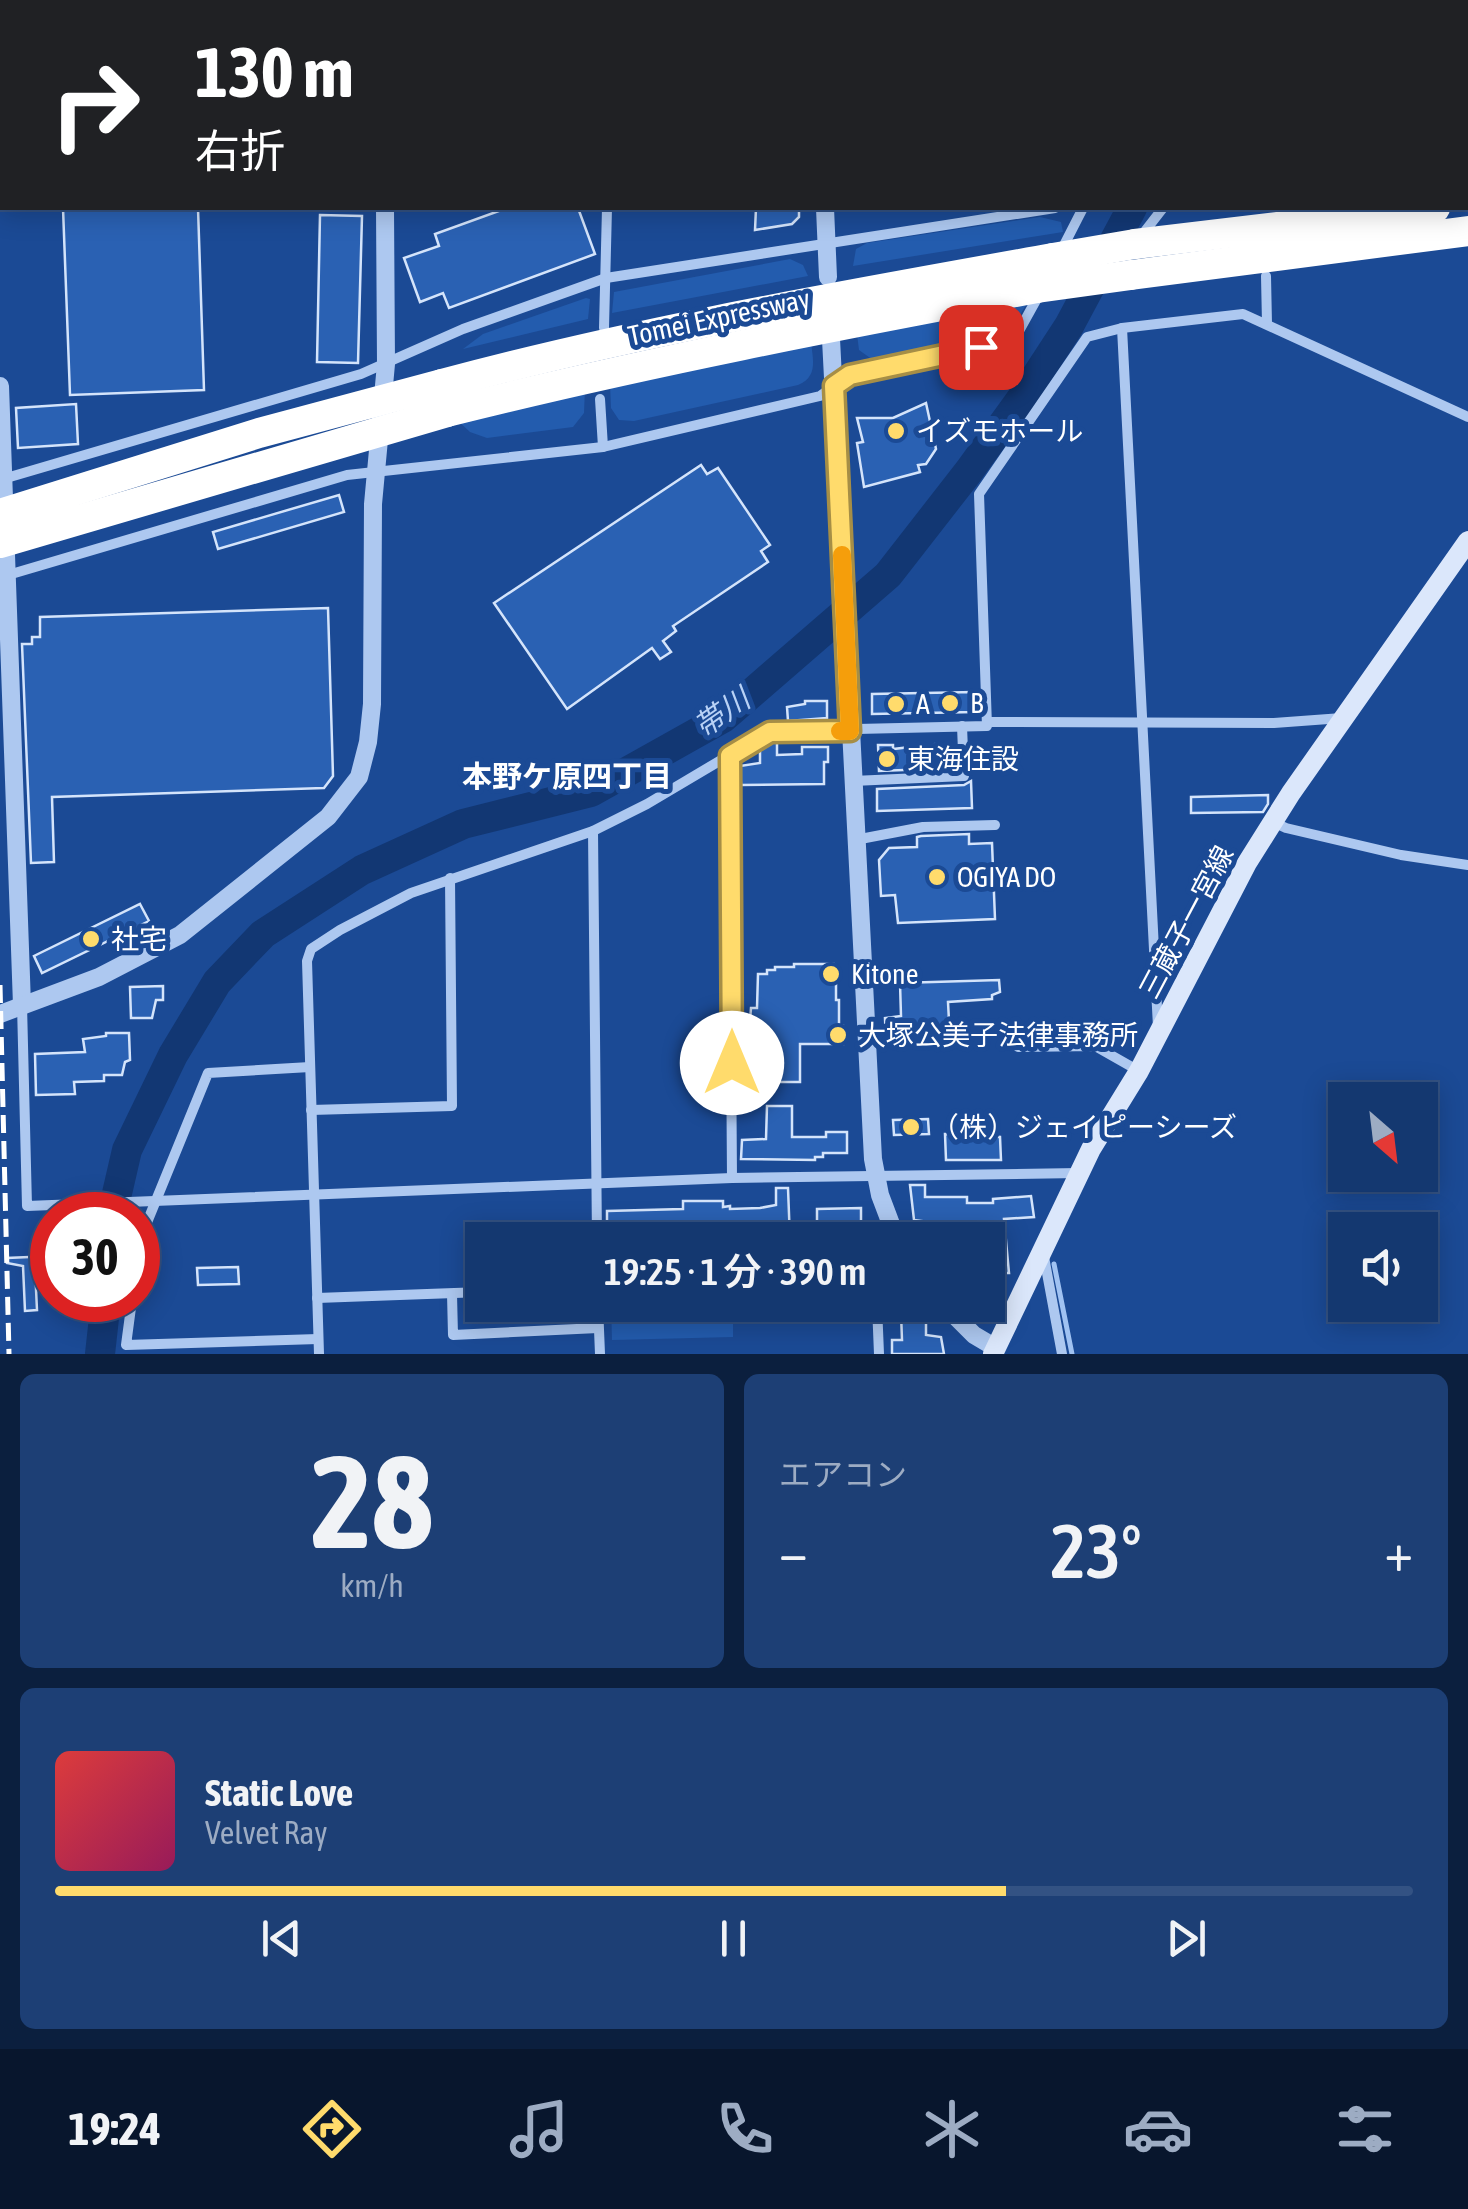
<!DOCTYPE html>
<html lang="ja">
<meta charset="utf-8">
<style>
body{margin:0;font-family:"Asap Condensed","Noto Sans JP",sans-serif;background:#1d3f75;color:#f1f3f6;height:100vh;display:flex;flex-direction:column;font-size:38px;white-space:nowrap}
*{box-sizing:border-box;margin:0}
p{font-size:32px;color:#9dacc3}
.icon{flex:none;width:55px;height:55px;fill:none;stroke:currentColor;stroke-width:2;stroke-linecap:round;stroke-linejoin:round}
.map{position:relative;height:1354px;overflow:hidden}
.panel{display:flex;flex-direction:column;gap:20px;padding:20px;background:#0b1f3e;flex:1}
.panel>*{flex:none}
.top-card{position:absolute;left:0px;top:0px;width:1470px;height:210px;box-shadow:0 5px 25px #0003,0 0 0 2px #335283;background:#202124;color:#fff;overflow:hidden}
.needle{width:65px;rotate:152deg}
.tools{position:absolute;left:1328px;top:1082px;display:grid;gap:20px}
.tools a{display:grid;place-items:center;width:110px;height:110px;border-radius:0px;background:#143870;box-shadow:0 5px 25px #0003,0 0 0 2px #335283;font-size:50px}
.speed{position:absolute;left:30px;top:1192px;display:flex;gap:20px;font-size:50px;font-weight:700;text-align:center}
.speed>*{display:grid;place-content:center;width:130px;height:130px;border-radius:50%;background:#143870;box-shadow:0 5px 25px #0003,0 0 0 2px #335283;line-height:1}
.speed .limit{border:15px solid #d22;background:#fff;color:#111}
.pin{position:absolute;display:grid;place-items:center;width:85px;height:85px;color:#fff;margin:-42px;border-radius:20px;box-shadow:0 5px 15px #0006}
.me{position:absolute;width:110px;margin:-55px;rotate:0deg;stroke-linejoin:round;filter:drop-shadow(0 0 8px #0008)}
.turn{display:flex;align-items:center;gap:35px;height:210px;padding:0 30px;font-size:45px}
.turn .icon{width:130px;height:130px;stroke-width:2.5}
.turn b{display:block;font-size:70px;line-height:85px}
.big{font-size:75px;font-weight:600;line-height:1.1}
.panel .widget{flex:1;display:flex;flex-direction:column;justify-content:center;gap:15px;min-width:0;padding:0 35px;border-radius:15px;background:#1d3f75}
.panel .dial{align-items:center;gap:0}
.dial b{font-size:130px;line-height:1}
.song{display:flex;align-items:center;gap:30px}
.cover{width:120px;height:120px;border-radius:15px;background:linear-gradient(135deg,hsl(0 70% 55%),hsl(330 70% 35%))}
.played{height:10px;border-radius:5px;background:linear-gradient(90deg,#ffdb6c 70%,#335283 70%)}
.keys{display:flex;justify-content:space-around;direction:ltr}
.heat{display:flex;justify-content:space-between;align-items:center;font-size:55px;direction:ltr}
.panel .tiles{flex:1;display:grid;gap:20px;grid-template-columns:1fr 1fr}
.widget:last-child{grid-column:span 2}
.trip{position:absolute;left:465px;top:1222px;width:540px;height:100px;border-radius:0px;background:#143870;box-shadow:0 5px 25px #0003,0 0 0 2px #335283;font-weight:600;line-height:100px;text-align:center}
.dock{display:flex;height:160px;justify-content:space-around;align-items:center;background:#08162d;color:#9dacc3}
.dock .icon{width:70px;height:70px}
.dock .on{color:#ffdb6c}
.dock b{font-size:45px;color:#f1f3f6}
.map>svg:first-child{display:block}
.green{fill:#235cae}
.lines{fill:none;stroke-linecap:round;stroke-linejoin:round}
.stream{stroke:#a0c2f2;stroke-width:5}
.river{stroke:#123773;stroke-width:30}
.building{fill:#2a61b3;stroke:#d4e4fb;stroke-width:2.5}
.minor{stroke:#adc8f0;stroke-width:10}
.tertiary{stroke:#adc8f0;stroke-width:18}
.secondary{stroke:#dbe7fb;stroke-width:20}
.motorway{stroke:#fff;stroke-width:30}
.rail{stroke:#fff;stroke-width:5;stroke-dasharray:18 8;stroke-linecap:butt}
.motorway-bridge{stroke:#fff;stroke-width:30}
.route-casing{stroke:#a68e46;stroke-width:25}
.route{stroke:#ffdb6c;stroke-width:18}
.slow{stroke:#f59e0b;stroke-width:18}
.poi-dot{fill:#ffdb6c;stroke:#1b4a95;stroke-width:4}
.labels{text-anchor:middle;stroke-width:10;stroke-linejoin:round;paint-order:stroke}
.street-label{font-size:28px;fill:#fff;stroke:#1b4a95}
.poi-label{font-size:28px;fill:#fff;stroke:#1b4a95;text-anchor:start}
.water-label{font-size:30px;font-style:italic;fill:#b9d2f6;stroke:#1b4a95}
.neighbourhood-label{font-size:30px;font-weight:bold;fill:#fff;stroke:#1b4a95}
</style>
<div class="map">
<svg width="1468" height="1354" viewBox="0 0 1468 1354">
<rect width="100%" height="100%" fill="#1b4a95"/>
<g class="green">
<path d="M1040 217 1061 222 1063 232 853 266 856 249 867 243Z"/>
<path d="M790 259 803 265 808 276 612 313 614 292Z"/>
<path d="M586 298 590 299 588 319 463 349 483 334Z"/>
<path d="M1027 303 1013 327 1000 334 873 360 859 350 857 334Z"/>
<path d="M811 342C813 360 818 377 798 385L634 421 619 420 611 408 610 383Z"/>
<path d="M585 388 584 413 573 427 487 438 470 432 456 419Z"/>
<path d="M611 1305H733V1337L612 1340Z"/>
</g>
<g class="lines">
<path class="stream" d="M1054 1264 1072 1354"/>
<g class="river">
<path d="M1251 2 1253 0"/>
<path d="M112 1215 127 1150 173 1055 217 982 263 934 362 870 463 824 591 792 723 718 888 575 969 471 1024 395 1069 326 1132 208"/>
<path d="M100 1354 106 1300"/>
</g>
</g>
<g class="building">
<path d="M63 208H198L204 390 70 395Z"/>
<path d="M507 208H578L595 254 449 308 443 293 420 302 404 258 439 246 435 234Z"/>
<path d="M756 208H799V217L792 224 755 230Z"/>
<path d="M320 215 362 216 358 363 317 362Z"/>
<path d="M926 403 936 449 926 464 918 465 920 472 864 487 857 443 863 442 857 418H893Z"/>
<path d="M76 404 78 444 18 448 16 408Z"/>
<path d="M701 465 707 474 718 468 770 545 761 551 768 562 673 626 676 631 663 641 671 652 660 659 652 648 567 709 494 603Z"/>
<path d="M339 495 344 512 218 549 213 532Z"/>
<path d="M328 608 333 776 324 788 52 797 54 862 31 863 22 644H32V637H40V617Z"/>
<path d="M974 692V712L872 714V694Z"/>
<path d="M805 701H827V718L788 721 787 707 805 704Z"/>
<path d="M768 742H777V755L802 754V747H828V762H824V784L741 785 740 766 760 763V747Z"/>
<path d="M936 744 946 747V750L954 749 955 768 879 771 878 745H893V749Z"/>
<path d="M971 781 972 808 877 811V789L964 785Z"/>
<path d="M1268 795V804L1263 812 1191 813V797Z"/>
<path d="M969 834V844L992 843 995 919 898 923 895 895 881 896 879 860 889 848 917 847V837L921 836Z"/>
<path d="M140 904 149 921 42 973 34 956Z"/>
<path d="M794 964H834L836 966V1000H839V1026H843V1044H800V1082H743V1060H756V1036L752 1035 750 1021 751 1008H757L758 974H767V970H775V967H794Z"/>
<path d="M999 980 1000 992 992 995V999L948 1002 950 1040 886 1043 885 1018 901 1016 900 983Z"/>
<path d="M163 986V1000H156L152 1018H131L130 987Z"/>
<path d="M106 1033H129L130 1060 125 1062 122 1075H104V1081L74 1082 75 1094 36 1095 35 1054 85 1052 83 1039 106 1036Z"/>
<path d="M767 1106H792V1137H826V1132H847V1153H823V1157H815V1160L741 1159 742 1140 766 1139Z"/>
<path d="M928 1119 929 1134 894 1135 893 1120Z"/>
<path d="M945 1134 1000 1137 1001 1160H946Z"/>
<path d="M910 1185H925V1197H967V1203H993V1199L1031 1196 1034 1217 1004 1219 1009 1273H1003L1004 1297 996 1298 994 1285H988V1266H991L988 1240H938L937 1223 914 1220Z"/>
<path d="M776 1188H788L790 1240H767V1229L733 1230 735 1240H719L718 1230 607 1231V1211L683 1209V1201H723V1207L730 1206V1209L760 1208 776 1205Z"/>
<path d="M861 1208V1223H817V1209Z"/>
<path d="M52 1256V1271L35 1268 37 1310 25 1311 23 1266 7 1263V1258Z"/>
<path d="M238 1267 239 1284 198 1285 197 1268Z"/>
<path d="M901 1313H914V1319H926V1335L941 1337 944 1354H892V1340H902Z"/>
</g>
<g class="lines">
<g class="minor">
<path d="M630 2 631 0"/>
<path d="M1018 2 1019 0"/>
<path d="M1202 2 1203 0"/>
<path d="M1268 2 1270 0"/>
<path d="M1142 235 1163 208"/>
<path d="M1061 251 1083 208"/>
<path d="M1266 276 1267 324"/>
<path d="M604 328 607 208"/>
<path d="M600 399 603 447"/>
<path d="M3 479 361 374 463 329 606 278 1055 208"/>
<path d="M8 575 347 475 603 447 820 396 849 375 981 347 1004 358 1040 293"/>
<path d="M987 722 1274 723 1342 718"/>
<path d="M729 756 732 1178"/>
<path d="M853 781 964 776 962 726"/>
<path d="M1273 822 1286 828 1401 855 1468 865"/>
<path d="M593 831 597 1240"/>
<path d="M855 840 923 827 995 825"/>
<path d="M22 1005 27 1206 732 1178 1079 1173"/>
<path d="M1158 1027 1122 328 1243 314 1468 417"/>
<path d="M1018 1047 1095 1046 1139 1071"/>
<path d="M311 1110 452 1106 450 878"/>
<path d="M138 1256 139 1242 208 1073 310 1067"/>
<path d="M1044 1257 1062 1354"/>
<path d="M452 1294 453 1335 598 1328"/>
<path d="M317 1298 482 1292"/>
<path d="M132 1300 126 1345 318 1339"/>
<path d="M598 1305 600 1354"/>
<path d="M877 1305 879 1354"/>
<path d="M319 1354 307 961 311 949 340 930 411 893 593 831 647 804 770 731 987 726 979 494 1087 337 1122 328"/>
</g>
<g class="tertiary">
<path d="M441 2 442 0"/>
<path d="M821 2 822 0"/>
<path d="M825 208 828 277"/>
<path d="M831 339 873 1159 880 1195 897 1240"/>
<path d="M0 386 22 1005"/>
<path d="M0 1014 99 977 180 935 328 817 359 777 368 742 372 704 373 504 386 364 385 208"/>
<path d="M944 1305 974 1335 996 1348"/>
</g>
<path class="secondary" d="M993 1354 1091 1149 1139 1071 1247 863 1291 793 1468 541"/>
<g class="motorway">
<path d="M1135 244 1435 208"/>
<path d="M1131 275 1468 231"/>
<path d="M442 384C642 330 848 295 1053 258"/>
<path d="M447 412C642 363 839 325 1037 288"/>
</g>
<path class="rail" d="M0 985 9 1354"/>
<g class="motorway-bridge">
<path d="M1053 258 1135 244"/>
<path d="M1037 288 1131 275"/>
<path d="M0 514 259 433 442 384"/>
<path d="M0 543 447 412"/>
</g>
</g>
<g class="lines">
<g class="route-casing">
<path id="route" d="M732 1063 730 756 770 732 850 731 834 386 850 375 981 347"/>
</g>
<use href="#route" class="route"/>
<path class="slow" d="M840 731H850L842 555"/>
</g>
<g class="poi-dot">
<circle cx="896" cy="431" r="10"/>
<circle cx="950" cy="703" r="10"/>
<circle cx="896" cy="704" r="10"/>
<circle cx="887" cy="759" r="10"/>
<circle cx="937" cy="877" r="10"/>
<circle cx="91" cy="939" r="10"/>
<circle cx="831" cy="974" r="10"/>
<circle cx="838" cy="1035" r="10"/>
<circle cx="911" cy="1127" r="10"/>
</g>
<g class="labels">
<g class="street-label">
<text transform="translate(719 317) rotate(-12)" y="10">Tomei Expressway</text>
<text transform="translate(1186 922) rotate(-62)" y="10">三蔵子一宮線</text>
</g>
<g class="poi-label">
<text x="916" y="441">イズモホール</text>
<text x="970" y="713">B</text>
<text x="916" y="714">A</text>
<text x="907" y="769">東海住設</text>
<text x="957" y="887">OGIYA DO</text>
<text x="111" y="949">社宅</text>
<text x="851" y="984">Kitone</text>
<text x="858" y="1045">大塚公美子法律事務所</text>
<text x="931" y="1137">（株）ジェイピーシーズ</text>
</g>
<g class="water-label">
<text transform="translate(722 713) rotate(-35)" y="10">帯川</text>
</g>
<g class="neighbourhood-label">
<text x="567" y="787">本野ケ原四丁目</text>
</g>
</g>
</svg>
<div class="tools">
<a><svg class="needle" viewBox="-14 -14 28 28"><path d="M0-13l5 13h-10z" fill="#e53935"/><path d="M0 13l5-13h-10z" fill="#9dacc3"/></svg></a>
<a><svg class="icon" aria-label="sound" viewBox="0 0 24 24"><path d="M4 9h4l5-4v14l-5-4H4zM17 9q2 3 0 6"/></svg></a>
</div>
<div class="speed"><div class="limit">30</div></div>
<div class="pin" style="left:981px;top:347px;background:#d93025"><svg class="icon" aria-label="arrive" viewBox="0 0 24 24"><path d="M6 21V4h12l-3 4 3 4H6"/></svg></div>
<svg class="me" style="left:732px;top:1063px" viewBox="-20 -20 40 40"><circle r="19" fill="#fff"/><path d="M0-13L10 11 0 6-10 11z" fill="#ffdb6c"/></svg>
<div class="trip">19:25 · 1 分 · 390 m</div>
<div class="top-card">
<div class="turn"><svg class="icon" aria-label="right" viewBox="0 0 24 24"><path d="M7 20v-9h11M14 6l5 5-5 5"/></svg><div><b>130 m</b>右折</div></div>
</div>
</div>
<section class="panel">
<div class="tiles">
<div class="widget dial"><b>28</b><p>km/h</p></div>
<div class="widget"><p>エアコン</p>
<div class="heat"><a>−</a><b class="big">23°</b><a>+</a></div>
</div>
<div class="widget">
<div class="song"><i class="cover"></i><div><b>Static Love</b><p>Velvet Ray</p></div></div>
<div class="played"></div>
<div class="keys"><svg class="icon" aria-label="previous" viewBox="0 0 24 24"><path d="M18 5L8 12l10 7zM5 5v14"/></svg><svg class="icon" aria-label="pause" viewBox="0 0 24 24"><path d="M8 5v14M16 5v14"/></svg><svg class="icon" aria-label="next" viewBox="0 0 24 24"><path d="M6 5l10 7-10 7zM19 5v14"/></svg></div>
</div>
</div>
</section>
<nav class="dock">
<b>19:24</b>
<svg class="icon on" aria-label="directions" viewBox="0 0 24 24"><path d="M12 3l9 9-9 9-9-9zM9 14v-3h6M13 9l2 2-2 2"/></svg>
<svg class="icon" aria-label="music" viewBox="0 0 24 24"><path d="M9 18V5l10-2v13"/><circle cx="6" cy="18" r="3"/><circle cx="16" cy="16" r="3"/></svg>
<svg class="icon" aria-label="phone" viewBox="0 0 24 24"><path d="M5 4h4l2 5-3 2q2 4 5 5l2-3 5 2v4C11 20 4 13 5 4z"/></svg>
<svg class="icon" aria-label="climate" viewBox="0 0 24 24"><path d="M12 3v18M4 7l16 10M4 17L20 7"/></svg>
<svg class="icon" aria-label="car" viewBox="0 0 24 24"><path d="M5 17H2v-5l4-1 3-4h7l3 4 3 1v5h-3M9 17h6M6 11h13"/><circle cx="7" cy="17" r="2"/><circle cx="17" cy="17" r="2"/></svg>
<svg class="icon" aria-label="filters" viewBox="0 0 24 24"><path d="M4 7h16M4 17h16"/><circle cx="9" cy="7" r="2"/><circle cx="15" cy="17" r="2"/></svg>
</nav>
